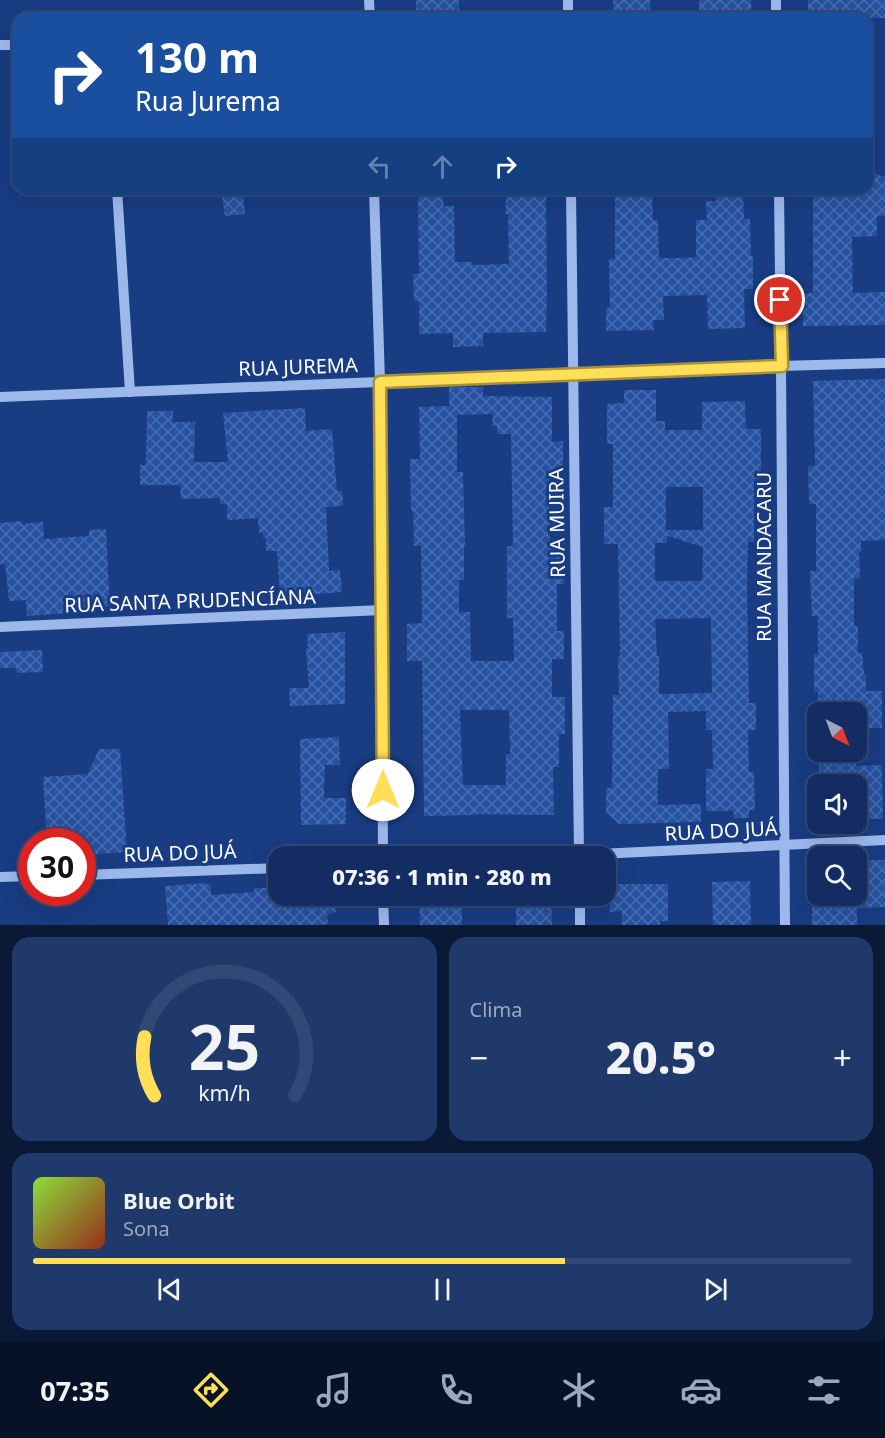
<!DOCTYPE html>
<html lang="pt">
<meta charset="utf-8">
<style>
body{margin:0;font-family:"Noto Sans",sans-serif;background:#20396b;color:#f1f3f6;height:100vh;display:flex;flex-direction:column;font-size:22px;white-space:nowrap}
*{box-sizing:border-box;margin:0}
p{font-size:20px;color:#9da8be}
.icon{flex:none;width:33px;height:33px;fill:none;stroke:currentColor;stroke-width:2;stroke-linecap:round;stroke-linejoin:round}
.map{position:relative;height:925px;overflow:hidden}
.drawer{display:flex;flex-direction:column;gap:12px;padding:12px;background:#0a1936;flex:1}
.drawer>*{flex:none}
.guide{position:absolute;left:12px;top:12px;width:861px;height:183px;border-radius:18px;box-shadow:0 6px 24px #0002,0 0 0 2px #324977;background:#1a4fa0;color:#fff;overflow:hidden}
.needle{width:39px;rotate:138deg}
.fabs{position:absolute;left:807px;top:702px;display:grid;gap:12px}
.fabs a{display:grid;place-items:center;width:60px;height:60px;border-radius:12px;background:#132d62;box-shadow:0 6px 24px #0002,0 0 0 2px #324977;font-size:30px}
.speed{position:absolute;left:18px;top:828px;display:flex;gap:12px;font-size:30px;font-weight:700;text-align:center}
.speed>*{display:grid;place-content:center;width:78px;height:78px;border-radius:50%;background:#132d62;box-shadow:0 6px 24px #0002,0 0 0 2px #324977;line-height:1}
.speed .limit{border:9px solid #d22;background:#fff;color:#111}
.pin{position:absolute;display:grid;place-items:center;width:51px;height:51px;color:#fff;margin:-26px;border:3px solid #fff;border-radius:50%;box-shadow:0 2px 6px #0007}
.me{position:absolute;width:66px;margin:-33px;rotate:0deg;stroke-linejoin:round;filter:drop-shadow(0 0 4px #0008)}
.turn{display:flex;align-items:center;gap:21px;height:126px;padding:0 24px;font-size:27px}
.turn .icon{width:78px;height:78px;stroke-width:2.5}
.turn b{display:block;font-size:42px;line-height:51px}
.lanes{display:flex;align-items:center;height:57px;padding:0 24px;background:#0003;justify-content:center;gap:30px;direction:ltr}
.lanes .off{opacity:.35}
.big{font-size:45px;font-weight:800;line-height:1.1}
.drawer .card{flex:1;display:flex;flex-direction:column;justify-content:center;gap:9px;min-width:0;padding:0 21px;border-radius:18px;background:#20396b}
.drawer .dial{align-items:center;gap:0}
.dial svg{height:156px;overflow:visible;fill:none;stroke:#324977;stroke-width:7;stroke-linecap:round;text-anchor:middle}
.dial text{fill:#f1f3f6;stroke:none}
.song{display:flex;align-items:center;gap:18px}
.cover{width:72px;height:72px;border-radius:9px;background:linear-gradient(135deg,hsl(90 70% 55%),hsl(10 70% 35%))}
.played{height:6px;border-radius:3px;background:linear-gradient(90deg,#ffdf58 65%,#324977 65%)}
.keys{display:flex;justify-content:space-around;direction:ltr}
.heat{display:flex;justify-content:space-between;align-items:center;font-size:33px;direction:ltr}
.drawer .tiles{flex:1;display:grid;gap:12px;grid-template-columns:1fr 1fr}
.card:last-child{grid-column:span 2}
.trip{position:absolute;left:268px;top:846px;width:348px;height:60px;border-radius:18px;background:#132d62;box-shadow:0 6px 24px #0002,0 0 0 2px #324977;font-weight:800;line-height:60px;text-align:center}
.tab-bar{display:flex;height:96px;justify-content:space-around;align-items:center;background:#081227;color:#9da8be}
.tab-bar .icon{width:42px;height:42px}
.tab-bar .on{color:#ffdf58}
.tab-bar b{font-size:27px;color:#f1f3f6}
.map>svg:first-child{display:block}
.building{fill:url(#building-cross-hatch);fill-rule:evenodd}
.lines{fill:none;stroke-linecap:round;stroke-linejoin:round}
.minor{stroke:#9db9ec;stroke-width:10}
.route-casing{stroke:#a69139;stroke-width:15}
.route{stroke:#ffdf58;stroke-width:10}
.labels{text-anchor:middle;stroke-width:6;stroke-linejoin:round;paint-order:stroke}
.street-label{font-size:20px;fill:#fff;stroke:#193c83}
</style>
<div class="map">
<svg width="885" height="925" viewBox="0 0 885 925">
<defs>
<pattern id="building-cross-hatch" width="8" height="8" patternUnits="userSpaceOnUse" patternTransform="scale(1.5)"><rect width="8" height="8" fill="#2752a1"/><path d="M0 0l8 8M0 8l8-8" fill="none" stroke="#476caf"/></pattern>
</defs>
<rect width="100%" height="100%" fill="#193c83"/>
<g class="building">
<rect x="416" y="0" width="43" height="18"/>
<path d="M613 0H650L651 18H614Z"/>
<path d="M699 0H751L752 18H699Z"/>
<rect x="808" y="0" width="77" height="18"/>
<path d="M867 171 885 177V216H877V236L852 237 853 293 885 292V325L803 326 802 294 813 293V189H867Z"/>
<path d="M507 189H546L547 292 546 332 483 333V346L453 347V333L419 334V301H414L413 274H419L418 197H443L444 206H454L455 262H472V265L509 264 508 214H505L506 197H508Z"/>
<path d="M615 189H652L653 221 658 220 659 258H680L696 257V220H707L706 201H716V189H743L744 219H750L751 256H753V289H744L745 328 708 329 707 295 663 296 664 320H653L654 330 606 331V308H610L609 259H615Z"/>
<path d="M243 195 245 214 225 216 222 197Z"/>
<path d="M885 379V540L861 541V552H859L860 578H854V626H858V653H862L864 674H866V691H882V728H864V712H818V692H814V654H818V616H812L810 571H816V504H809L808 466H815L813 381Z"/>
<path d="M449 387H483V396L552 397V442L563 441V471H549L550 546 564 545V584H557V631H564V659H552V697H565V734H559V767H553L554 815 477 814V815L424 816 422 661H407V624L422 623 421 546H414L413 511H411L410 459H420L419 407 449 406ZM493 414 492 426H497V434H511L513 546H507V618H513L514 661H471L470 612H459V580H464V546H465L463 472H457V415ZM460 710H509L510 754H506V785H463Z"/>
<path d="M624 390H656V421H665V430H702V402L745 401 746 429H761V479H754V542H748L747 590 749 703H756V730H748L749 772H754L755 810H749V818H734L733 811H706V769H713L712 730H706V711L668 712 669 769H658V805L701 804V822L619 824 606 812V788H612L613 695H619L618 656H620L618 544H604V507H613V444H607V404L624 403ZM666 487H703V530H666ZM667 536 703 547 702 581H655V543H667ZM711 618 712 693 659 694V656H657L655 619Z"/>
<path d="M305 408 306 431 332 429 337 491H342L343 506 326 507 329 571 340 570 342 592 280 597 277 551H266V538H263V532L259 533 258 518 227 520V504H220V498L181 499 180 485H140V465H146L147 411H173V422H195L194 462H228L223 413Z"/>
<path d="M22 521V524L43 522 44 539 89 536V530L106 529 110 607 69 610V613L27 616 26 600 9 601 5 564H0V523Z"/>
<path d="M345 632V704L290 706 289 688H309L306 648H308L307 634Z"/>
<path d="M42 650 43 672 17 673 16 668H0V652Z"/>
<path d="M339 737 340 765H325L324 798H346V824L301 825 300 739Z"/>
<path d="M99 749H120L127 852 82 855V842H47L43 777 88 774Z"/>
<path d="M819 752H856V766L882 765 883 819H856V784H843L842 782H819Z"/>
<path d="M857 860H885V907L857 908V925H812V907H819V896H856Z"/>
<path d="M750 881 751 925H713L712 882Z"/>
<path d="M207 883V885L211 884V895L254 892V888H272V896H334L336 912 327 915 328 924 318 925H168L165 886Z"/>
<path d="M610 884H668V921H660V925H622V911L610 912Z"/>
<path d="M419 896H462V925H420Z"/>
<path d="M516 896H551L552 925H516Z"/>
</g>
<g class="lines">
<g class="minor">
<path d="M369 0 370 18"/>
<path d="M568 0V18"/>
<path d="M776 0V18"/>
<path d="M0 45H18"/>
<path d="M117 189 130 392"/>
<path d="M374 189 380 382 383 856"/>
<path d="M571 189 579 856"/>
<path d="M779 189 781 366 785 925"/>
<path d="M0 397 781 366 885 363"/>
<path d="M0 627 382 610"/>
<path d="M558 856 885 840"/>
<path d="M82 875 279 868"/>
<path d="M0 877 32 876"/>
<path d="M383 896 384 925"/>
<path d="M580 896V925"/>
</g>
</g>
<g class="lines">
<g class="route-casing">
<path id="route" d="M383 790 380 382 782 366 780 300"/>
</g>
<use href="#route" class="route"/>
</g>
<g class="labels">
<g class="street-label">
<text transform="translate(298 367) rotate(-2)" y="7">RUA JUREMA</text>
<text transform="translate(557 523) rotate(-91)" y="7">RUA MUIRA</text>
<text transform="translate(764 557) rotate(-90)" y="7">RUA MANDACARU</text>
<text transform="translate(190 601) rotate(-2)" y="7">RUA SANTA PRUDENCÍANA</text>
<text transform="translate(721 831) rotate(-3)" y="7">RUA DO JUÁ</text>
<text transform="translate(180 853) rotate(-2)" y="7">RUA DO JUÁ</text>
</g>
</g>
</svg>
<div class="fabs">
<a><svg class="needle" viewBox="-14 -14 28 28"><path d="M0-13l5 13h-10z" fill="#e53935"/><path d="M0 13l5-13h-10z" fill="#9da8be"/></svg></a>
<a><svg class="icon" aria-label="sound" viewBox="0 0 24 24"><path d="M4 9h4l5-4v14l-5-4H4zM17 9q2 3 0 6"/></svg></a>
<a><svg class="icon" aria-label="search" viewBox="0 0 24 24"><circle cx="10" cy="10" r="6"/><path d="M15 15l6 6"/></svg></a>
</div>
<div class="speed"><div class="limit">30</div></div>
<div class="pin" style="left:780px;top:300px;background:#d93025"><svg class="icon" aria-label="arrive" viewBox="0 0 24 24"><path d="M6 21V4h12l-3 4 3 4H6"/></svg></div>
<svg class="me" style="left:383px;top:790px" viewBox="-20 -20 40 40"><circle r="19" fill="#fff"/><path d="M0-13L10 11 0 6-10 11z" fill="#ffdf58"/></svg>
<div class="trip">07:36 · 1 min · 280 m</div>
<div class="guide">
<div class="turn"><svg class="icon" aria-label="right" viewBox="0 0 24 24"><path d="M7 20v-9h11M14 6l5 5-5 5"/></svg><div><b>130 m</b>Rua Jurema</div></div>
<div class="lanes"><svg class="icon off" aria-label="left" viewBox="0 0 24 24"><path d="M17 20v-9H6M10 6l-5 5 5 5"/></svg><svg class="icon off" aria-label="ahead" viewBox="0 0 24 24"><path d="M12 20V5M6 11l6-6 6 6"/></svg><svg class="icon" aria-label="right" viewBox="0 0 24 24"><path d="M7 20v-9h11M14 6l5 5-5 5"/></svg></div>
</div>
</div>
<section class="drawer">
<div class="tiles">
<div class="card dial"><svg viewBox="0 0 100 80">
<path d="M14 69A42 42 0 1 1 86 69"/>
<path d="M14 69A42 42 0 0 1 9 39" stroke="#ffdf58"/>
<text x="50" y="56" font-size="32" font-weight="700">25</text>
<text x="50" y="72" font-size="11">km/h</text>
</svg></div>
<div class="card"><p>Clima</p>
<div class="heat"><a>−</a><b class="big">20.5°</b><a>+</a></div>
</div>
<div class="card">
<div class="song"><i class="cover"></i><div><b>Blue Orbit</b><p>Sona</p></div></div>
<div class="played"></div>
<div class="keys"><svg class="icon" aria-label="previous" viewBox="0 0 24 24"><path d="M18 5L8 12l10 7zM5 5v14"/></svg><svg class="icon" aria-label="pause" viewBox="0 0 24 24"><path d="M8 5v14M16 5v14"/></svg><svg class="icon" aria-label="next" viewBox="0 0 24 24"><path d="M6 5l10 7-10 7zM19 5v14"/></svg></div>
</div>
</div>
</section>
<nav class="tab-bar">
<b>07:35</b>
<svg class="icon on" aria-label="directions" viewBox="0 0 24 24"><path d="M12 3l9 9-9 9-9-9zM9 14v-3h6M13 9l2 2-2 2"/></svg>
<svg class="icon" aria-label="music" viewBox="0 0 24 24"><path d="M9 18V5l10-2v13"/><circle cx="6" cy="18" r="3"/><circle cx="16" cy="16" r="3"/></svg>
<svg class="icon" aria-label="phone" viewBox="0 0 24 24"><path d="M5 4h4l2 5-3 2q2 4 5 5l2-3 5 2v4C11 20 4 13 5 4z"/></svg>
<svg class="icon" aria-label="climate" viewBox="0 0 24 24"><path d="M12 3v18M4 7l16 10M4 17L20 7"/></svg>
<svg class="icon" aria-label="car" viewBox="0 0 24 24"><path d="M5 17H2v-5l4-1 3-4h7l3 4 3 1v5h-3M9 17h6M6 11h13"/><circle cx="7" cy="17" r="2"/><circle cx="17" cy="17" r="2"/></svg>
<svg class="icon" aria-label="filters" viewBox="0 0 24 24"><path d="M4 7h16M4 17h16"/><circle cx="9" cy="7" r="2"/><circle cx="15" cy="17" r="2"/></svg>
</nav>
